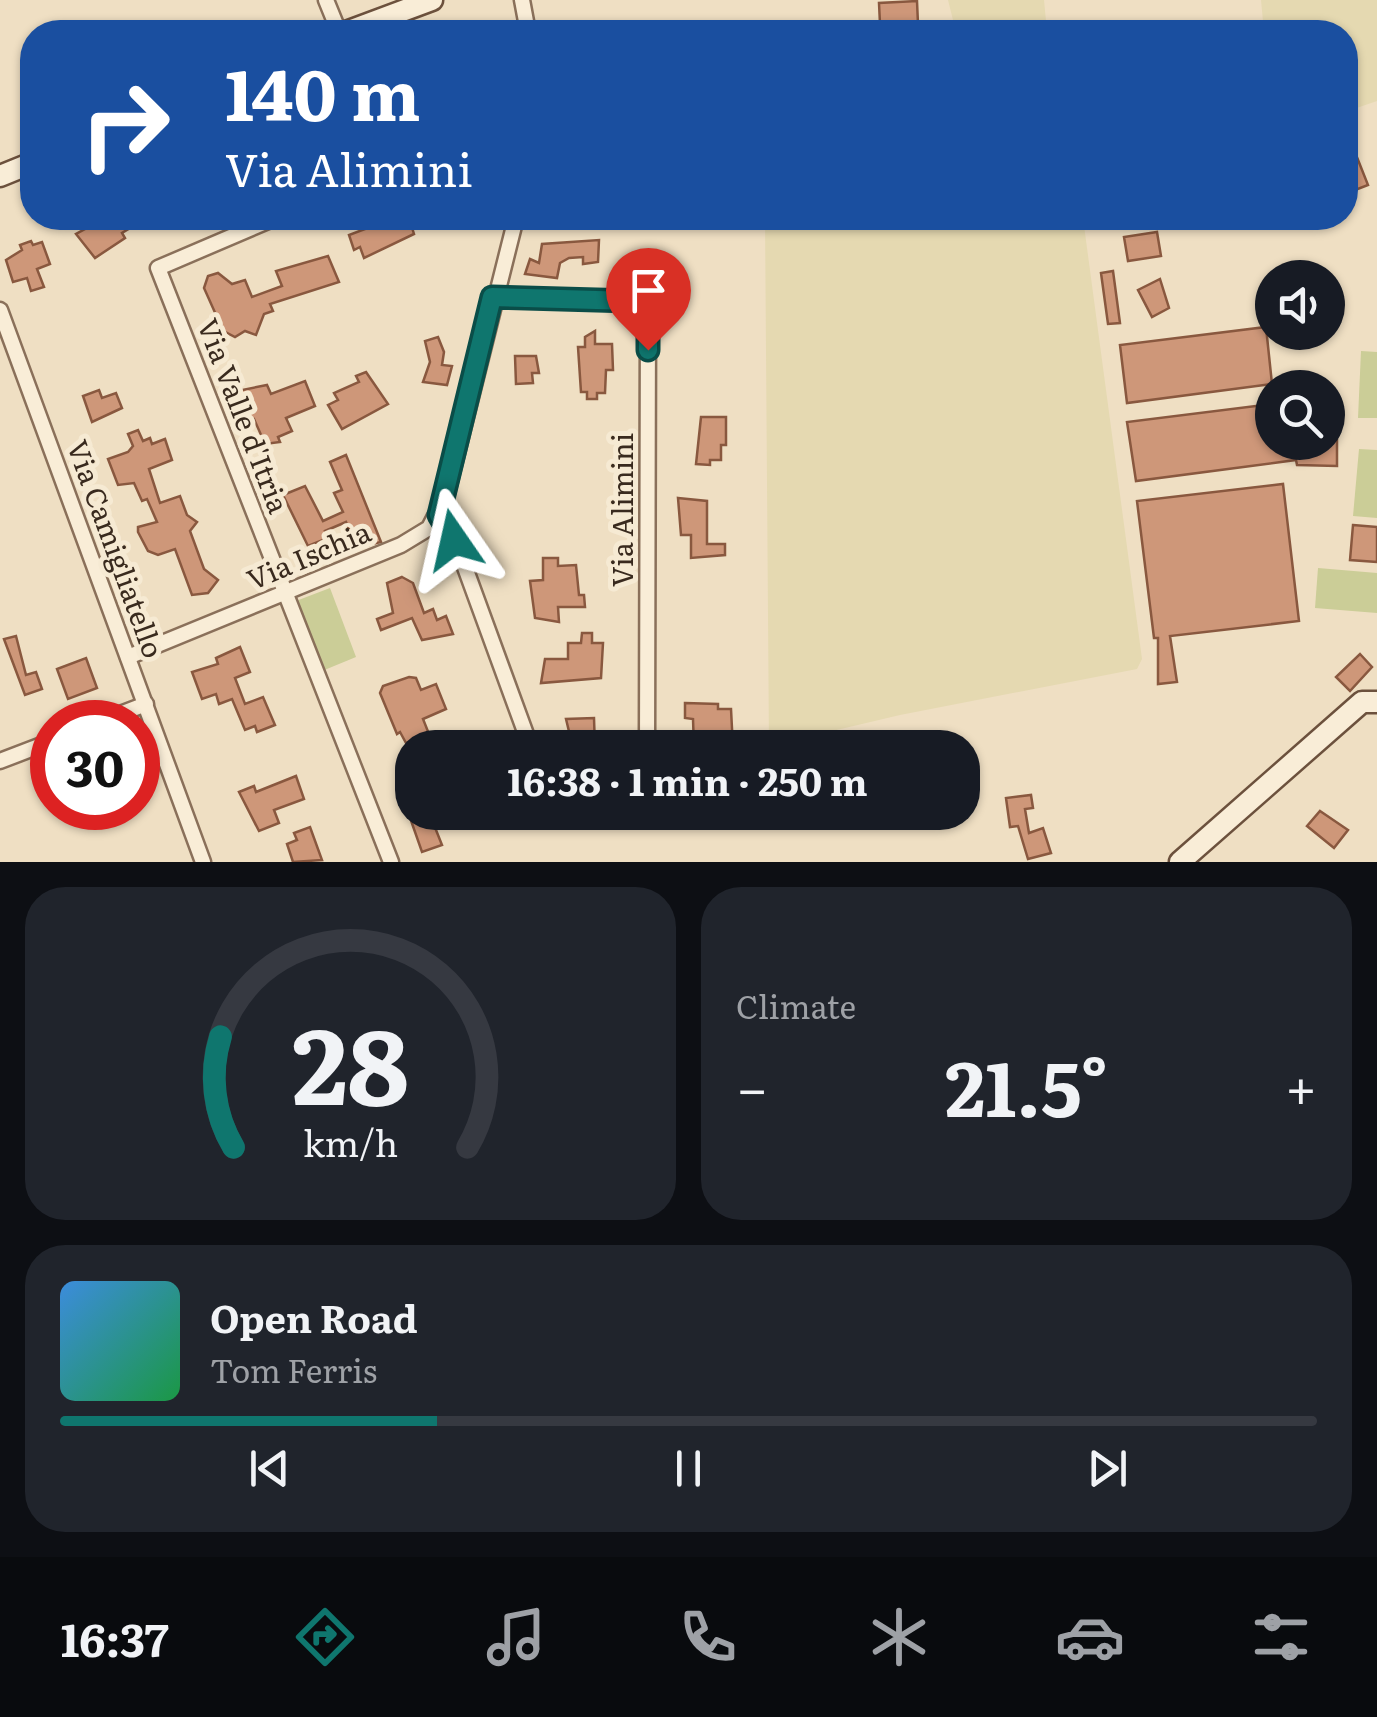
<!DOCTYPE html>
<meta charset="utf-8">
<style>
body{margin:0;font-family:Literata,serif;background:#20242c;color:#f1f3f6;height:100vh;display:flex;flex-direction:column;font-size:38px;white-space:nowrap}
*{box-sizing:border-box;margin:0}
p{font-size:32px;color:#9ea1a6}
.icon{flex:none;width:55px;height:55px;fill:none;stroke:currentColor;stroke-width:2;stroke-linecap:round;stroke-linejoin:round}
.map{position:relative;height:862px;overflow:hidden}
.details{display:flex;flex-direction:column;gap:25px;padding:25px;background:#0d0f14;flex:1}
.details>*{flex:none}
.top-card{position:absolute;left:20px;top:20px;width:1338px;height:210px;border-radius:40px;box-shadow:0 2px 8px #0004;background:#1a4fa0;color:#fff;overflow:hidden}
.controls{position:absolute;left:1255px;top:260px;display:grid;gap:20px}
.controls a{display:grid;place-items:center;width:90px;height:90px;border-radius:50%;background:#171b24;box-shadow:0 2px 8px #0004;font-size:50px}
.speed{position:absolute;left:30px;top:700px;display:flex;gap:20px;font-size:50px;font-weight:700;text-align:center}
.speed>*{display:grid;place-content:center;width:130px;height:130px;border-radius:50%;background:#171b24;box-shadow:0 2px 8px #0004;line-height:1}
.speed .limit{border:15px solid #d22;background:#fff;color:#111}
.pin{position:absolute;display:grid;place-items:center;width:85px;height:85px;color:#fff;margin:-102px -42px;border-radius:50% 50% 50% 0;rotate:-45deg;box-shadow:0 0 10px #0007}
.pin .icon{rotate:45deg}
.me{position:absolute;width:110px;margin:-55px;rotate:349deg;stroke-linejoin:round;filter:drop-shadow(0 0 8px #0008)}
.turn{display:flex;align-items:center;gap:35px;height:210px;padding:0 40px;font-size:45px}
.turn .icon{width:130px;height:130px;stroke-width:2.5}
.turn b{display:block;font-size:70px;line-height:85px}
.big{font-size:75px;font-weight:700;line-height:1.1}
.details .card{flex:1;display:flex;flex-direction:column;justify-content:center;gap:15px;min-width:0;padding:0 35px;border-radius:40px;background:#20242c}
.details .dial{align-items:center;gap:0}
.dial svg{height:260px;overflow:visible;fill:none;stroke:#363941;stroke-width:7;stroke-linecap:round;text-anchor:middle}
.dial text{fill:#f1f3f6;stroke:none}
.song{display:flex;align-items:center;gap:30px}
.cover{width:120px;height:120px;border-radius:15px;background:linear-gradient(135deg,hsl(210 70% 55%),hsl(140 70% 35%))}
.played{height:10px;border-radius:5px;background:linear-gradient(90deg,#0f766e 30%,#363941 30%)}
.keys{display:flex;justify-content:space-around;direction:ltr}
.heat{display:flex;justify-content:space-between;align-items:center;font-size:55px;direction:ltr}
.details .tiles{flex:1;display:grid;gap:25px;grid-template-columns:1fr 1fr}
.card:last-child{grid-column:span 2}
.trip{position:absolute;left:395px;top:730px;width:585px;height:100px;border-radius:40px;background:#171b24;box-shadow:0 2px 8px #0004;font-weight:700;line-height:100px;text-align:center}
.dock{display:flex;height:160px;justify-content:space-around;align-items:center;background:#090b0e;color:#9ea1a6}
.dock .icon{width:70px;height:70px}
.dock .active{color:#0f766e}
.dock b{font-size:45px;color:#f1f3f6}
.map>svg:first-child{display:block}
.farmland{fill:#e5d9b1}
.green{fill:#cbcd97}
.building{fill:#ce9779;stroke:#89583f;stroke-width:2.5}
.lines{fill:none;stroke-linecap:round;stroke-linejoin:round}
.street-casing{stroke:#8a705a;stroke-width:19}
.secondary-casing{stroke:#6c513d;stroke-width:25}
.street{stroke:#f9edd7;stroke-width:14}
.secondary{stroke:#f9edd7;stroke-width:20}
.route-casing{stroke:#0a4d48;stroke-width:25}
.route{stroke:#0f766e;stroke-width:18}
.labels{text-anchor:middle;stroke-width:10;stroke-linejoin:round;paint-order:stroke}
.street-label{font-size:28px;fill:#392a1e;stroke:#f6ead3}
</style>
<div class="map">
<svg width="1377" height="862" viewBox="0 0 1377 862">
<rect width="100%" height="100%" fill="#efdfc3"/>
<g class="farmland">
<path d="M948 0H1044L1047 32H956Z"/>
<path d="M1261 0H1377V101L1345 112V32H1264Z"/>
<path d="M1083 218 1142 659 1137 669 900 715 769 746 765 219Z"/>
</g>
<g class="green">
<path d="M1361 351 1377 352V418H1358Z"/>
<path d="M1359 449 1377 450V518L1353 516Z"/>
<path d="M1318 568 1377 573V613L1315 608Z"/>
<path d="M330 588 356 657 322 671 296 601Z"/>
</g>
<g class="building">
<path d="M917 1 918 24H880L879 3Z"/>
<path d="M1345 127 1368 185 1345 194Z"/>
<path d="M96 218H124L130 228 122 233 125 238 95 258 76 234 98 222Z"/>
<path d="M394 218H409L414 234 364 258 360 247 354 250 349 235Z"/>
<path d="M1157 232 1161 256 1128 261 1124 237Z"/>
<path d="M599 240 598 262 583 264V257L569 258 560 263 557 278 525 274 530 259 539 263 542 244Z"/>
<path d="M31 241 33 245 42 242 50 264 37 269 44 287 31 291 27 278 13 282 6 260 22 250 20 245Z"/>
<path d="M328 256 339 282 270 304 273 311 264 314 256 335 245 331 235 337 214 326 217 317 204 288 208 276 218 273 232 284 245 280 252 297 282 286 276 271Z"/>
<path d="M1113 271 1120 323 1108 324 1101 273Z"/>
<path d="M1160 279 1169 308 1152 317 1138 290Z"/>
<path d="M1266 327 1272 384 1127 403 1120 345Z"/>
<path d="M595 331V344H612L613 370H606L605 393H597V399H587V392H581L578 347H585V337Z"/>
<path d="M438 337 444 352 442 365 452 366 447 385 423 382 430 362 425 341Z"/>
<path d="M515 356H536L539 373H532L533 383 516 384Z"/>
<path d="M366 372 388 404 342 429 328 405 338 400 334 393 359 382 356 376Z"/>
<path d="M305 381 315 406 286 418 292 431 278 437 280 442 265 444 254 419 251 420 246 408 241 409 238 400 242 390 267 385 271 394Z"/>
<path d="M99 390 102 398 116 393 122 408 92 422 83 396Z"/>
<path d="M1272 404V442L1337 440V466L1297 465 1296 460 1136 481 1127 422Z"/>
<path d="M701 417H726V445H721V460H710V465L696 464Z"/>
<path d="M138 430 143 441 150 438 152 444 165 439 172 460 149 469 160 503 180 496 187 515 197 522 190 531 204 569 218 580 208 593 192 595 175 549 158 555 148 551 138 532V527L157 522 147 499 142 501 134 483 118 485 108 459 128 452 133 446 128 434Z"/>
<path d="M346 455 381 542 357 548 346 522 325 531 328 538 308 546 283 495 305 486 323 521 343 512 334 493 342 490 330 462Z"/>
<path d="M1283 484 1299 621 1170 636 1177 682 1158 684V638H1154L1137 501Z"/>
<path d="M678 498 707 501V544H725V555L691 558V535H681Z"/>
<path d="M1353 525 1377 527V562L1350 560Z"/>
<path d="M543 558H558V566L576 565 579 595H584L585 607H558L559 622 535 618 530 581 543 580Z"/>
<path d="M402 577 413 583 424 613 433 609 437 620 446 616 453 634 422 640 412 618 381 630 377 619 393 613 387 583Z"/>
<path d="M582 633H592V643H603L601 678 541 683 545 659H568V643H581Z"/>
<path d="M16 636 26 675 36 672 42 689 25 695 4 639Z"/>
<path d="M240 647 250 672 235 678 245 704 263 697 275 725 257 732 255 726 245 730 232 699 219 704 216 694 202 699 192 672 218 664 216 658Z"/>
<path d="M1360 654 1372 667 1350 691 1336 677Z"/>
<path d="M86 658 97 688 68 699 57 669Z"/>
<path d="M409 677 416 678 421 690 436 684 446 709 423 719 429 734 406 743 400 732 397 734 380 693 383 686Z"/>
<path d="M685 703 718 704V709H731L733 748H694L693 719 685 718Z"/>
<path d="M594 718 595 748H573L566 719Z"/>
<path d="M296 776 304 799 274 810 279 823 259 831 239 792 254 786 256 792Z"/>
<path d="M1031 795 1033 808 1025 809 1029 833 1043 828 1051 853 1028 859 1018 826 1010 827 1006 798Z"/>
<path d="M1320 811 1348 830 1334 848 1307 826Z"/>
<path d="M408 812 430 815 442 845 422 852Z"/>
<path d="M310 827 322 860 293 862 287 844 297 840 294 833Z"/>
</g>
<g class="lines">
<g class="street-casing">
<g id="street">
<path d="M326 0 339 32"/>
<path d="M522 0 528 32"/>
<path d="M275 218 158 268 391 862"/>
<path d="M493 297 632 301 648 311 647 748"/>
<path d="M0 310 203 862"/>
<path d="M439 515 455 540 531 748"/>
<path d="M128 657 401 545 429 528 447 493 516 218"/>
<path d="M99 722 146 704"/>
<path d="M0 761 52 741"/>
</g>
</g>
<g class="secondary-casing">
<g id="secondary">
<path d="M346 32 432 0"/>
<path d="M0 176 32 163"/>
<path d="M1180 862 1362 702H1377"/>
</g>
</g>
<use href="#street" class="street"/>
<use href="#secondary" class="secondary"/>
</g>
<g class="lines">
<g class="route-casing">
<path id="route" d="M454 540 439 515 492 297 632 301 648 311V350"/>
</g>
<use href="#route" class="route"/>
</g>
<g class="labels">
<g class="street-label">
<text transform="translate(243 416) rotate(69)" y="10">Via Valle d'Itria</text>
<text transform="translate(623 510) rotate(-90)" y="10">Via Alimini</text>
<text transform="translate(115 549) rotate(70)" y="10">Via Camigliatello</text>
<text transform="translate(309 556) rotate(-23)" y="10">Via Ischia</text>
</g>
</g>
</svg>
<div class="controls">
<a><svg class="icon" aria-label="sound" viewBox="0 0 24 24"><path d="M4 9h4l5-4v14l-5-4H4zM17 9q2 3 0 6"/></svg></a>
<a><svg class="icon" aria-label="search" viewBox="0 0 24 24"><circle cx="10" cy="10" r="6"/><path d="M15 15l6 6"/></svg></a>
</div>
<div class="speed"><div class="limit">30</div></div>
<div class="pin" style="left:648px;top:350px;background:#d93025"><svg class="icon" aria-label="arrive" viewBox="0 0 24 24"><path d="M6 21V4h12l-3 4 3 4H6"/></svg></div>
<svg class="me" style="left:454px;top:540px" viewBox="-20 -20 40 40"><path d="M0-17L14 15 0 8-14 15z" fill="#0f766e" stroke="#fff" stroke-width="4"/></svg>
<div class="trip">16:38 · 1 min · 250 m</div>
<div class="top-card">
<div class="turn"><svg class="icon" aria-label="right" viewBox="0 0 24 24"><path d="M7 20v-9h11M14 6l5 5-5 5"/></svg><div><b>140 m</b>Via Alimini</div></div>
</div>
</div>
<section class="details">
<div class="tiles">
<div class="card dial"><svg viewBox="0 0 100 80">
<path d="M14 69A42 42 0 1 1 86 69"/>
<path d="M14 69A42 42 0 0 1 10 35" stroke="#0f766e"/>
<text x="50" y="56" font-size="32" font-weight="700">28</text>
<text x="50" y="72" font-size="11">km/h</text>
</svg></div>
<div class="card"><p>Climate</p>
<div class="heat"><a>−</a><b class="big">21.5°</b><a>+</a></div>
</div>
<div class="card">
<div class="song"><i class="cover"></i><div><b>Open Road</b><p>Tom Ferris</p></div></div>
<div class="played"></div>
<div class="keys"><svg class="icon" aria-label="previous" viewBox="0 0 24 24"><path d="M18 5L8 12l10 7zM5 5v14"/></svg><svg class="icon" aria-label="pause" viewBox="0 0 24 24"><path d="M8 5v14M16 5v14"/></svg><svg class="icon" aria-label="next" viewBox="0 0 24 24"><path d="M6 5l10 7-10 7zM19 5v14"/></svg></div>
</div>
</div>
</section>
<nav class="dock">
<b>16:37</b>
<svg class="icon active" aria-label="directions" viewBox="0 0 24 24"><path d="M12 3l9 9-9 9-9-9zM9 14v-3h6M13 9l2 2-2 2"/></svg>
<svg class="icon" aria-label="music" viewBox="0 0 24 24"><path d="M9 18V5l10-2v13"/><circle cx="6" cy="18" r="3"/><circle cx="16" cy="16" r="3"/></svg>
<svg class="icon" aria-label="phone" viewBox="0 0 24 24"><path d="M5 4h4l2 5-3 2q2 4 5 5l2-3 5 2v4C11 20 4 13 5 4z"/></svg>
<svg class="icon" aria-label="climate" viewBox="0 0 24 24"><path d="M12 3v18M4 7l16 10M4 17L20 7"/></svg>
<svg class="icon" aria-label="car" viewBox="0 0 24 24"><path d="M5 17H2v-5l4-1 3-4h7l3 4 3 1v5h-3M9 17h6M6 11h13"/><circle cx="7" cy="17" r="2"/><circle cx="17" cy="17" r="2"/></svg>
<svg class="icon" aria-label="filters" viewBox="0 0 24 24"><path d="M4 7h16M4 17h16"/><circle cx="9" cy="7" r="2"/><circle cx="15" cy="17" r="2"/></svg>
</nav>
